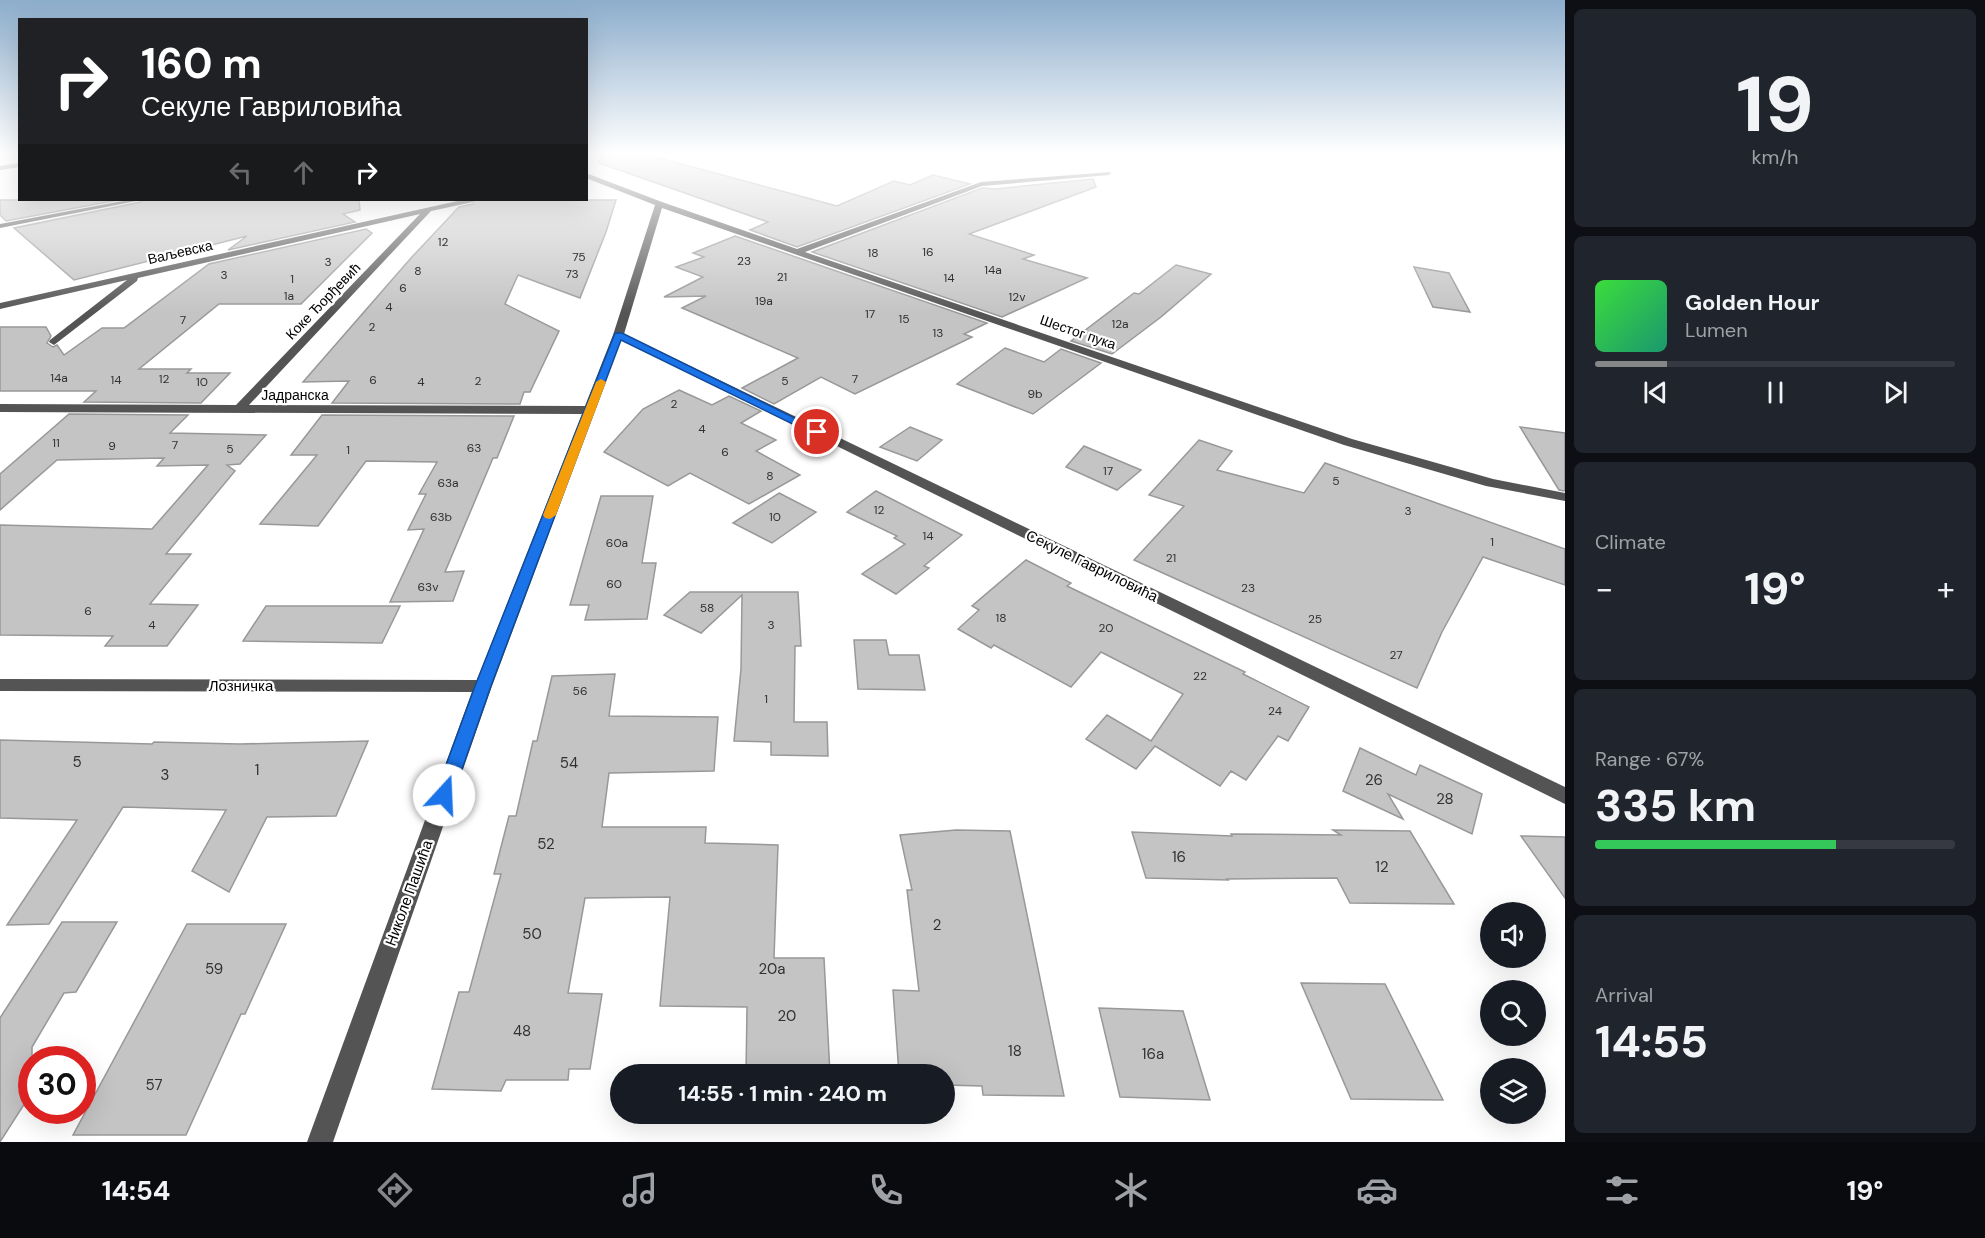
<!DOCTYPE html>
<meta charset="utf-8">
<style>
body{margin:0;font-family:"DM Sans",sans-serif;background:#20242c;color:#f1f3f6;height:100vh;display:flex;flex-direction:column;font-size:22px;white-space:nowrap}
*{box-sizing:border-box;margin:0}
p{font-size:20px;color:#9ea1a6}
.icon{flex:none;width:33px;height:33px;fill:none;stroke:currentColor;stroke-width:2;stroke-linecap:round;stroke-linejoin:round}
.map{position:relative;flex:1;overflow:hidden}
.panel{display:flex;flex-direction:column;gap:9px;padding:9px;background:#0d0f14;width:420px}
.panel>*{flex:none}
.guide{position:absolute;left:18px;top:18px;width:570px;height:183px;border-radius:0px;box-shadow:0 6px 24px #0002;background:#202124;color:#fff;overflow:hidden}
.controls{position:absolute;left:1480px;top:902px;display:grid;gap:12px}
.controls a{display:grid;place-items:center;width:66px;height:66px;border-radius:50%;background:#171b24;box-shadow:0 6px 24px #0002;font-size:30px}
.speed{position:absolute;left:18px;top:1046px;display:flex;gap:12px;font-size:30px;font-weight:700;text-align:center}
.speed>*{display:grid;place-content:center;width:78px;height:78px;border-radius:50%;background:#171b24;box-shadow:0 6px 24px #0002;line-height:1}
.speed .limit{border:9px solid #d22;background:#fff;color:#111}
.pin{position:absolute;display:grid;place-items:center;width:51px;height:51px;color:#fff;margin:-26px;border:3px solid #fff;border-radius:50%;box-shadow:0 2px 6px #0007}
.me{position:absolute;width:66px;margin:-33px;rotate:20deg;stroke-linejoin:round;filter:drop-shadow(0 0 4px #0008)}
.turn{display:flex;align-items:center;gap:21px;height:126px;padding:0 24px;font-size:27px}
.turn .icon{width:78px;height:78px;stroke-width:2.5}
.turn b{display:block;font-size:42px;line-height:51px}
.lanes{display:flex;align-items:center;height:57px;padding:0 24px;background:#0003;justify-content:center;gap:30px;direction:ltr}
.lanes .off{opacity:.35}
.big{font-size:45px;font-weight:700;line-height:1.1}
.panel .card{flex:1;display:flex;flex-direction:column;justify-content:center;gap:9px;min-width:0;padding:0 21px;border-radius:9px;background:#20242c}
.panel .dial{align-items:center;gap:0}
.dial b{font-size:78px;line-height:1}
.song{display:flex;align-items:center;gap:18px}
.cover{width:72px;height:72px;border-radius:9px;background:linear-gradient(135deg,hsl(120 70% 55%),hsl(160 70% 35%))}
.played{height:6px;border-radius:3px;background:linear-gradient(90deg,#858687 20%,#363941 20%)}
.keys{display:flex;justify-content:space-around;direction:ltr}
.heat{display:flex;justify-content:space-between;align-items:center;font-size:33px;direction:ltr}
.charge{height:9px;border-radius:4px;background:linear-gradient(90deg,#34c759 67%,#363941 0)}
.trip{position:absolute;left:610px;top:1064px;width:345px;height:60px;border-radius:30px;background:#171b24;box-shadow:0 6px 24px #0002;font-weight:700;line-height:60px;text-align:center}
.dock{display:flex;height:96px;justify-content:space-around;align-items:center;background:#090b0e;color:#9ea1a6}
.dock .icon{width:42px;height:42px}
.dock .selected{color:#858687}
.dock b{font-size:27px;color:#f1f3f6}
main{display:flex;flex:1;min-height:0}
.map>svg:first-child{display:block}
.building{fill:#c4c4c4;stroke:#989898;stroke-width:1.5}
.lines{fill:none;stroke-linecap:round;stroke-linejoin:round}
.minor{fill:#545454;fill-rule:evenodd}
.route{fill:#1a73e8;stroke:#114b97;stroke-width:1.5}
.slow{fill:#f59e0b}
.labels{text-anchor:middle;stroke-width:4.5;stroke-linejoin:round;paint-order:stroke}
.number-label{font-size:12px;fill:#313131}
.far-street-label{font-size:14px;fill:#000;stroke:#fff}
.street-label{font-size:15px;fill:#000;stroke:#fff}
.near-number-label{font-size:15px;fill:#313131}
</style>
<main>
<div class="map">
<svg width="1565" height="1142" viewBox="0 0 1565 1142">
<rect width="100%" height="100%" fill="#fff"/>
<g class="building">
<path d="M603 153H641L837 206 894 181 910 185 933 175 970 184 797 247 750 230 768 222 599 163Z"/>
<path d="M1093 179 1096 187 969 234 1034 255 1023 259 1087 278 1002 317 812 252 982 188 995 189Z"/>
<path d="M0 200H118L6 221 0 215Z"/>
<path d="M143 200H359L360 210 343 214 355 222 228 250 247 236 74 280 14 228 141 202Z"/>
<path d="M475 200H616L606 232 580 298 518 275 505 304 559 331 530 392H524L520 404 332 403 349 381 303 382 411 258 459 207 473 204Z"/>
<path d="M366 229 372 233 301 304H219L139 369H191L187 373H230L201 403 84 402 96 391H0V327H46L51 336 47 343 53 347 57 345 64 355 102 328H124L209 264Z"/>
<path d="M735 236 987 323 964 334 972 337 855 394 821 377 774 404 742 388 798 358 682 308 706 296 664 297 703 277 676 267 704 257 693 253Z"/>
<path d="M1176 265 1211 274 1161 317 1112 354 1071 341 1134 293 1139 294Z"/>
<path d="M1414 267 1449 273 1470 312 1433 307Z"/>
<path d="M1005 348 1044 362 1061 349 1101 363 1033 414 957 384Z"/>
<path d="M679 390 712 405 729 396 761 411 741 423 776 440 756 451 800 475 749 504 690 473 668 486 604 452 643 409Z"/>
<path d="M69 414 188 415 170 433 266 435 240 464 227 465 235 471 166 554H191L150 604 198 605 167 646H105L113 636 0 635V525L152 529 208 465 157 466 164 458 57 460 0 510V474Z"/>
<path d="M322 415 514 416 497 458H493L445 572 464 571 453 601 390 602 424 529 408 530 426 494H419L437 462 366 461 318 526 260 524 317 455H291Z"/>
<path d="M910 427 942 440 917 461 880 447Z"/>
<path d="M1520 427 1565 433V491L1559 490Z"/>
<path d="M1199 440 1232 451 1217 470 1304 493 1325 463 1565 549V585L1483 557 1442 632 1417 688 1134 560 1184 506 1149 495Z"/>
<path d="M1084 446 1141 470 1117 490 1066 467Z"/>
<path d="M876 491 962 535 924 566 929 568 896 594 862 574 905 544 894 538 897 536 847 512Z"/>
<path d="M779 493 816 512 772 543 733 523Z"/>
<path d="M601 496H653L642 563H656L647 619 585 620 589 605H570Z"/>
<path d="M1026 560 1071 583 1067 586 1245 672 1243 674 1309 707 1288 741 1278 736 1246 780 1231 771 1220 786 1155 746 1136 769 1086 739 1107 715 1151 741 1183 694 1101 652 1071 687 994 645 991 648 958 629 979 610 972 606Z"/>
<path d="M690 592H798L801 646H795L794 722H827L828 756 771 755V742L734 741 741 669 742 595 701 633 664 615Z"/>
<path d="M266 606H400L382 643 243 641Z"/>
<path d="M854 640H886L889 655H919L925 690 858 689Z"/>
<path d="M615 674 609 716 718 717 714 771 609 773 602 827H706L705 843 778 845 774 958H824L830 1074H746L747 1007 660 1006 670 897 585 898 568 993 602 994 590 1069H569L568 1080H506L501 1091 432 1089 459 992H469L501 874H494L509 816H516L533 741H537L552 676Z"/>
<path d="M0 740 152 744 154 742 240 744 368 741 336 816 267 817 229 892 192 871 226 810 123 807 49 924 7 925 77 820 0 818Z"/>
<path d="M1360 748 1416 775 1420 765 1482 794 1472 834 1388 794 1403 819 1343 791Z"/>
<path d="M956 830 1010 831 1064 1096 983 1095 982 1086 945 1085V1074H899L893 990 919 991 907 890H912L900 835Z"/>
<path d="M1333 830 1410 831 1454 904 1350 903 1337 878 1227 879 1228 880 1146 878 1132 832 1232 836 1231 834 1341 835Z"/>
<path d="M1521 836 1565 837V898Z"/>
<path d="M62 922H117L76 992 64 993 32 1047V1092L0 1142V1018Z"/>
<path d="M187 924H286L245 1014H241L186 1135H73Z"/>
<path d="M1301 983 1385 984 1443 1100 1351 1099Z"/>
<path d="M1099 1008 1183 1011 1210 1100 1120 1097Z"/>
</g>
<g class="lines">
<g class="minor">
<path d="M20 163V167L0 170V166Z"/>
<path d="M1111 172 1109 175 982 186 805 252 1352 439 1493 479 1565 493V501L1486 486 1344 445 662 208 624 334 1565 787V804L621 340 492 686 333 1142H307L472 692 0 691V679L477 680 582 414 0 412V404L236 405 420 214 138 278 137 281 54 345 49 342 50 340 127 280 0 309V303L462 200H473V202L431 211 249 405 585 406 613 335 655 205 586 178V173L662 202 797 249 981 182Z"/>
<path d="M128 200H141L0 228V224Z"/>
</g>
</g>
<linearGradient id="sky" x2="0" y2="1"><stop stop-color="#8cadcc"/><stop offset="0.49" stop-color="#fff"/><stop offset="1" stop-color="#fff" stop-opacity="0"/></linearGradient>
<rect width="1565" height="313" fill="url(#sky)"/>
<path class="route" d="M615 333H622L823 432 817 435 813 434 621 340 491 686 453 795 450 800 444 802 438 800 435 795 475 686Z"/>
<path class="slow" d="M601 379 606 382 556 515 550 519 545 518 543 515 596 382Z"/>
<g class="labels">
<g class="number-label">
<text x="443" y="246">12</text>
<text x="928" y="256">16</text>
<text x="873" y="257">18</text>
<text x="579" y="261">75</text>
<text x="744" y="265">23</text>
<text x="328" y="266">3</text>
<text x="993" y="274">14a</text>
<text x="418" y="275">8</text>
<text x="572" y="278">73</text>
<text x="224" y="279">3</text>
<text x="782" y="281">21</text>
<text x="949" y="282">14</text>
<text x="292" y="283">1</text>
<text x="403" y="292">6</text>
<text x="289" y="300">1a</text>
<text x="1017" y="301">12v</text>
<text x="764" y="305">19a</text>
<text x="389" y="311">4</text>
<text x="870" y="318">17</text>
<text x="904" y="323">15</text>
<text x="183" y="324">7</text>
<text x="1120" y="328">12a</text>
<text x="372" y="331">2</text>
<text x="938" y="337">13</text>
<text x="59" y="382">14a</text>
<text x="164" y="383">12</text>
<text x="855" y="383">7</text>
<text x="116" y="384">14</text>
<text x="373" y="384">6</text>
<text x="478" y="385">2</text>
<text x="785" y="385">5</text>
<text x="202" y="386">10</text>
<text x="421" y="386">4</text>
<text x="1035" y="398">9b</text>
<text x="674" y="408">2</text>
<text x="702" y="433">4</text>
<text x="56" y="447">11</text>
<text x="175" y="449">7</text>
<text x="112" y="450">9</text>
<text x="474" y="452">63</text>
<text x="230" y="453">5</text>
<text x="348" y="454">1</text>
<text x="725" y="456">6</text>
<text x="1108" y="475">17</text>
<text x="770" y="480">8</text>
<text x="1336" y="485">5</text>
<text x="448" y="487">63a</text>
<text x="879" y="514">12</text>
<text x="1408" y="515">3</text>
<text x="441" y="521">63b</text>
<text x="775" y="521">10</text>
<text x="928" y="540">14</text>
<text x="1492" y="546">1</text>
<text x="617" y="547">60a</text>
<text x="1171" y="562">21</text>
<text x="614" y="588">60</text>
<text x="428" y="591">63v</text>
<text x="1248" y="592">23</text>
<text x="707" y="612">58</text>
<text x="88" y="615">6</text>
<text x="1001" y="622">18</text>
<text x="1315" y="623">25</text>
<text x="152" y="629">4</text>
<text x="771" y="629">3</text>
<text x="1106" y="632">20</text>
<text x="1396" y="659">27</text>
<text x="1200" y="680">22</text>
<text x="580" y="695">56</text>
<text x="766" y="703">1</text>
<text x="1275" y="715">24</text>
</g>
<g class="far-street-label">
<text transform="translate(180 252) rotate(-13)" y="5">Ваљевска</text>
<text transform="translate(323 301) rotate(-46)" y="5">Коке Ђорђевић</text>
<text transform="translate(1078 332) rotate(19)" y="5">Шестог пука</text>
<text x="295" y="400">Јадранска</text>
</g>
<g class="street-label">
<text transform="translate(1092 566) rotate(26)" y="5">Секуле Гавриловића</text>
<text x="241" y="691">Лозничка</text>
<text transform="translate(409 893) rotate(-70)" y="5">Николе Пашића</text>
</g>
<g class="near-number-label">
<text x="77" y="767">5</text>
<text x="569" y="768">54</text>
<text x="257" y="775">1</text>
<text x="165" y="780">3</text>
<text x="1374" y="785">26</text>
<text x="1445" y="804">28</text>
<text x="546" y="849">52</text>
<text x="1179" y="862">16</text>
<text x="1382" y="872">12</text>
<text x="937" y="930">2</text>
<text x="532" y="939">50</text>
<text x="214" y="974">59</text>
<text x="772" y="974">20a</text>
<text x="787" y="1021">20</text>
<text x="522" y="1036">48</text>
<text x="1015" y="1056">18</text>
<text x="1153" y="1059">16a</text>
<text x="154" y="1090">57</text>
</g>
</g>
</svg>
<div class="controls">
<a><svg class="icon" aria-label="sound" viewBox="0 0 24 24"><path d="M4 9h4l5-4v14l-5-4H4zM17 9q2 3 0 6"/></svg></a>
<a><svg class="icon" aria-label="search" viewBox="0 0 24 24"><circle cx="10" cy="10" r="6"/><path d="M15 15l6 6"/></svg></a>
<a><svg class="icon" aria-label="layers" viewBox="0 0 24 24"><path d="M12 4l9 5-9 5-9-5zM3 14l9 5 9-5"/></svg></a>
</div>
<div class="speed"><div class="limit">30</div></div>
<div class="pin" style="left:817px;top:432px;background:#d93025"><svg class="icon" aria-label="arrive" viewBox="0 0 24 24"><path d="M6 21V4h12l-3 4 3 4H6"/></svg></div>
<svg class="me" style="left:444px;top:795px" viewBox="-20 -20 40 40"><circle r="19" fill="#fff"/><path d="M0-13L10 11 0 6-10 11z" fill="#1a73e8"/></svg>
<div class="trip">14:55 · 1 min · 240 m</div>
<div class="guide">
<div class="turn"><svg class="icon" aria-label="right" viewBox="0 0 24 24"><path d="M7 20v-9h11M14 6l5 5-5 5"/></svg><div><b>160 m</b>Секуле Гавриловића</div></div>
<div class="lanes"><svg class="icon off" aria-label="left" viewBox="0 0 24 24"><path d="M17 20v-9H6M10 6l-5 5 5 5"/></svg><svg class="icon off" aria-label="ahead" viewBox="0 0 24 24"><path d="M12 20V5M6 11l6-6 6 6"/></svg><svg class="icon" aria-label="right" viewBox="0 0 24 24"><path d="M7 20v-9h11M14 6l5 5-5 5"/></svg></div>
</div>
</div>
<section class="panel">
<div class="card dial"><b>19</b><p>km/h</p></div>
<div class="card">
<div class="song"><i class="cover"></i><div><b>Golden Hour</b><p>Lumen</p></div></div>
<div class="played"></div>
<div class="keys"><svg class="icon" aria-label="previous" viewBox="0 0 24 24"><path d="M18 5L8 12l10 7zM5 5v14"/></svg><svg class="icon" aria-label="pause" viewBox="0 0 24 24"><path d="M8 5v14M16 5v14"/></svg><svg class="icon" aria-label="next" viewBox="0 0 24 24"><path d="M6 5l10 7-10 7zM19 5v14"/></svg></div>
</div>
<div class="card"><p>Climate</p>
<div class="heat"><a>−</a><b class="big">19°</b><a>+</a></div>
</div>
<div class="card"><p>Range · 67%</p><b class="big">335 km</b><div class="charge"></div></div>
<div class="card"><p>Arrival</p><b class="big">14:55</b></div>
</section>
</main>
<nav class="dock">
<b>14:54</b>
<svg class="icon selected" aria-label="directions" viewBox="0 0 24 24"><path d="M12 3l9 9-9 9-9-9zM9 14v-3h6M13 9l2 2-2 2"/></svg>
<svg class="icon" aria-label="music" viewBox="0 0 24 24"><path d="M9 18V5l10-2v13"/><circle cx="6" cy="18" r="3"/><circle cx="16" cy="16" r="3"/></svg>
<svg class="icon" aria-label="phone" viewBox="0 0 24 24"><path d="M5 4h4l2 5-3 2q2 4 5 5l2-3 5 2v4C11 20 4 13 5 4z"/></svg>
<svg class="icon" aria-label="climate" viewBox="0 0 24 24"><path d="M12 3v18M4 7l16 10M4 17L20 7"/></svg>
<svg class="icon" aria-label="car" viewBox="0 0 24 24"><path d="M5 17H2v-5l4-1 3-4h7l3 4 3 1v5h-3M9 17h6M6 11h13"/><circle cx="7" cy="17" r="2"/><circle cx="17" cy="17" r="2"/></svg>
<svg class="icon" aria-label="filters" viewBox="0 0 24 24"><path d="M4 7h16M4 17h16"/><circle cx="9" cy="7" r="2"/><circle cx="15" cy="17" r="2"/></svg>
<b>19°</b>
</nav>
